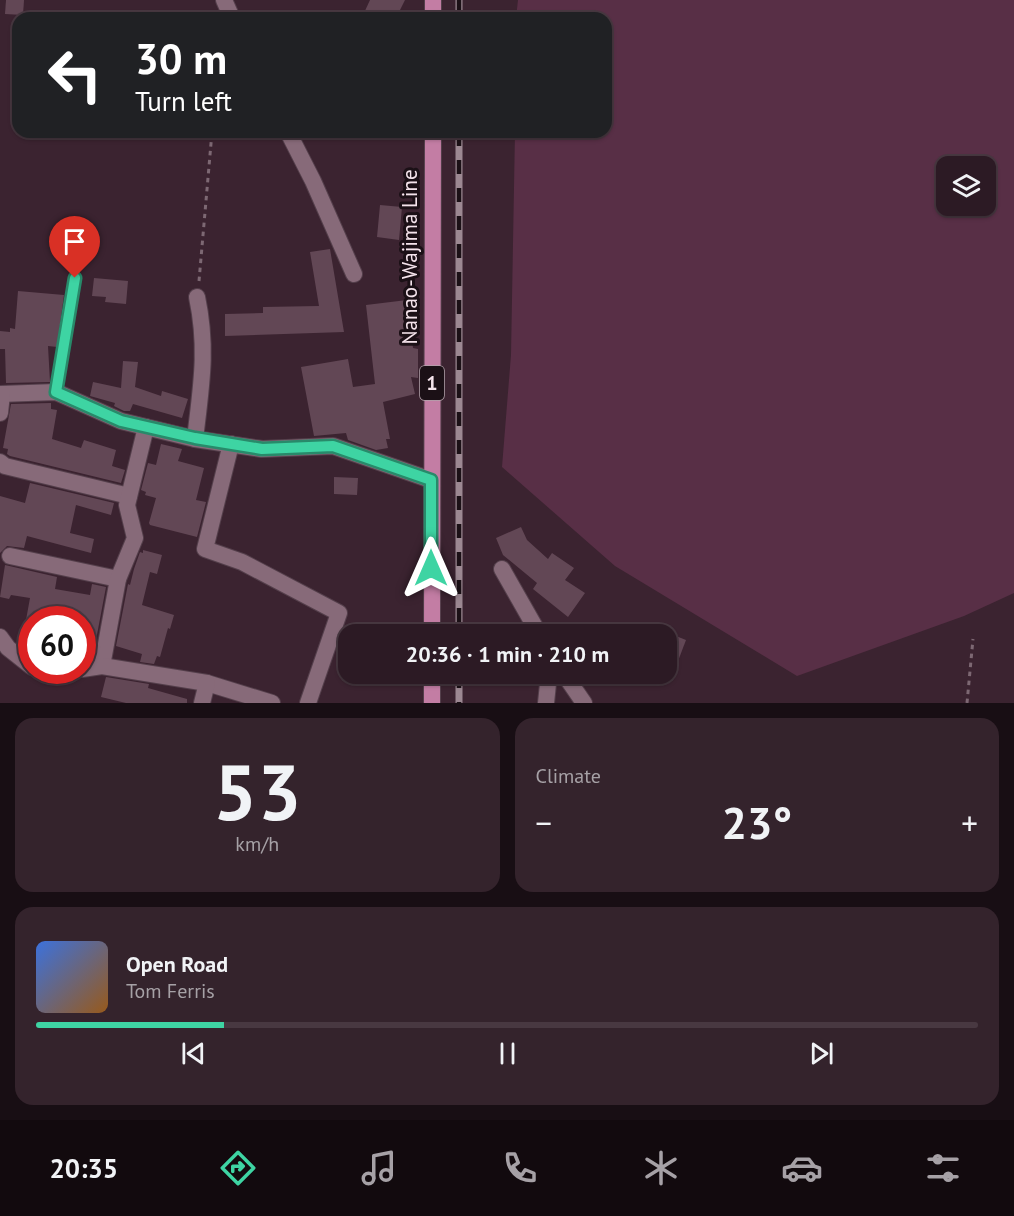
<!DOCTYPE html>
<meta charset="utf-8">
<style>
body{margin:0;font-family:"PT Sans",sans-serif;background:#34232c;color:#f1f3f6;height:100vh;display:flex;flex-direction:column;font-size:22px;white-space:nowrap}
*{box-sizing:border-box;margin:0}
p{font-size:20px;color:#a6a1a6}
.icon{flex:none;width:33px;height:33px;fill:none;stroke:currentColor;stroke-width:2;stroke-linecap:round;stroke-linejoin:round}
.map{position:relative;height:703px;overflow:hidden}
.details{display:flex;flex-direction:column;gap:15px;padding:15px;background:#180e14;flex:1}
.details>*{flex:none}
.hud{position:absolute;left:12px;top:12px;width:600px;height:126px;border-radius:18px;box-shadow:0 2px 4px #0004,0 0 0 2px #483841;background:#202124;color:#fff;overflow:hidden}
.tools{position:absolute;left:936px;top:156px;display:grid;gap:12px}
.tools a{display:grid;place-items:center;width:60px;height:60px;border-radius:12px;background:#2c1a24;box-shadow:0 2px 4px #0004,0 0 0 2px #483841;font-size:30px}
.speed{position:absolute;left:18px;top:606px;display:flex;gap:12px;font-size:30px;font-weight:700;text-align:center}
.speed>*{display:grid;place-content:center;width:78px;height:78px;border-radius:50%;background:#2c1a24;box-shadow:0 2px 4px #0004,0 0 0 2px #483841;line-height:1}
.speed .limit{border:9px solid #d22;background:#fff;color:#111}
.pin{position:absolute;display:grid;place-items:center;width:51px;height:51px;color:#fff;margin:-62px -26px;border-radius:50% 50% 50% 0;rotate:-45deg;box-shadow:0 0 6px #0007}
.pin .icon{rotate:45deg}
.me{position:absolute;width:66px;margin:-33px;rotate:0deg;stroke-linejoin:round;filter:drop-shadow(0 0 4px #0008)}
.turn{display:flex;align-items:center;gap:21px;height:126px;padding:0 24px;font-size:27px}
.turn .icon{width:78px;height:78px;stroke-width:2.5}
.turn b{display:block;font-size:42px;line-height:51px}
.big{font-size:45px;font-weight:700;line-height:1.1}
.details .widget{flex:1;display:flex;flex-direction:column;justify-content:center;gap:9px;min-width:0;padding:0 21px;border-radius:18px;background:#34232c}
.details .dial{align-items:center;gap:0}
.dial b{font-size:78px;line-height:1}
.song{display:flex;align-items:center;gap:18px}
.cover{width:72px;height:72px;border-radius:9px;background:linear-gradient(135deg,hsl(220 70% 55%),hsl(30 70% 35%))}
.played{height:6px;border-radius:3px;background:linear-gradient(90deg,#3ed4a3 20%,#483841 20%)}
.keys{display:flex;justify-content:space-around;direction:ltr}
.heat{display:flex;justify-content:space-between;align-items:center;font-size:33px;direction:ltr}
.details .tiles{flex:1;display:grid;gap:15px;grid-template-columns:1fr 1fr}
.widget:last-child{grid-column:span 2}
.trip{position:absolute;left:338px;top:624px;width:339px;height:60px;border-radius:18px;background:#2c1a24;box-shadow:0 2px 4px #0004,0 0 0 2px #483841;font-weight:700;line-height:60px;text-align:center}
.menu{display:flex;height:96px;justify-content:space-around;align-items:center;background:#120a0e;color:#a6a1a6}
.menu .icon{width:42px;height:42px}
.menu .on{color:#3ed4a3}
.menu b{font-size:27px;color:#f1f3f6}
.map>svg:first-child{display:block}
.green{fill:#582f46;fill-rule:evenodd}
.building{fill:#624755}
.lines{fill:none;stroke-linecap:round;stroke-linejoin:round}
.service-casing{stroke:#543f4b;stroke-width:10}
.minor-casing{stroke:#543f4b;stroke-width:18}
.primary-casing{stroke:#543f4b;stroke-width:18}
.path{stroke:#7d6873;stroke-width:3;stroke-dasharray:4.5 4.5;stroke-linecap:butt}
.service{stroke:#876a79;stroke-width:9}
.minor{stroke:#876a79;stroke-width:16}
.primary{stroke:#c37da4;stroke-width:16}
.rail-casing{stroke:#9c8892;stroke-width:7}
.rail{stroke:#1b1016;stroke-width:4.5;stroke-dasharray:14;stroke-linecap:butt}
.route-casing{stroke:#288a6a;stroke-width:15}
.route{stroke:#3ed4a3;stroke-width:10}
.labels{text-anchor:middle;stroke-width:6;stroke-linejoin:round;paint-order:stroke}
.shield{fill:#1b1016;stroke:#b3a4ab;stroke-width:1.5}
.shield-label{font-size:20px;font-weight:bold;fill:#f4e3eb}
.street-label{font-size:21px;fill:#f4e3eb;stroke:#1b1016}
</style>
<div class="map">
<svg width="1014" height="703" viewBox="0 0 1014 703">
<rect width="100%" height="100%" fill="#3b2330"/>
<path class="green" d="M518 0H1014V593L964 616 797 676 615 566 502 467 511 355 515 132H606V18H516ZM946 166H986V206H946Z"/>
<g class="building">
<path d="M6 0H24L23 15 5 14Z"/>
<path d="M370 0H405L396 18H373L364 13Z"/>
<path d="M380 205 402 207 399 240 377 237Z"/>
<path d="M330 249 344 332 225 336V314L263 313V307L319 306 310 252Z"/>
<path d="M94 278 128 281 126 304 105 302 106 297 92 296Z"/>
<path d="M18 291 64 295 57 347 48 346 50 382 6 383 5 349H0V331L10 332V328L15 329Z"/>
<path d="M407 300 413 348 418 349V378L411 377 415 394 383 402 390 439H386L388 448 376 450 348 440 346 433 314 436 301 367 348 359 353 387 375 384 366 305Z"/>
<path d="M123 361 138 362 135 387 161 396 162 391 188 399 182 418 133 404 130 411H124L114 406 115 403 90 396 93 382 121 388Z"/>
<path d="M51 403V409L57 410 52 439 81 448 84 440 116 450 112 466 125 470 121 483 10 456 7 454 8 449 3 448 11 404Z"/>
<path d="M161 444 182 449 178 461 204 468 196 500 206 502 197 537 150 525 149 523 156 498 145 495 146 492 141 490 148 463 156 465Z"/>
<path d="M334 477 358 478 357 495 334 494Z"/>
<path d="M30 483 114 503 111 515 76 505 70 533 94 539 91 553 27 536 24 548 7 546 0 553V496L25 503Z"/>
<path d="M521 527 527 540 548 559 552 553 574 568 565 580 585 593 568 617 533 589 537 583 503 555 496 538Z"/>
<path d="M143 550 162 555 157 574 150 572 142 605 174 615 170 629 168 628 160 657 157 656 154 664 140 662 142 654 116 646 128 584 130 585 134 569 140 552 143 553Z"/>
<path d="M5 565 57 577 55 589 90 595 92 584 106 587 96 640 82 636V620H26L30 598 11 595 9 599 0 597Z"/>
<path d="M666 632 686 640 678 661 666 656Z"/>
<path d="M106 677 149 684 148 688 187 699V703H126L101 697Z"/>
</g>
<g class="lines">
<g class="service-casing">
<path id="service" d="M56 392 75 278"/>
</g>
<g class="minor-casing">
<g id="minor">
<path d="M224 0 232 18"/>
<path d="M288 132 313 181 354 274"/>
<path d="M0 394 56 392 121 421 195 439 262 449 333 446 431 480"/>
<path d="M0 413 2 394"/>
<path d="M195 439C201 387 208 349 197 297"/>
<path d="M231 444 205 549 242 562 339 613 308 703"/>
<path d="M0 462 5 466 129 496"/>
<path d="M10 556 118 579"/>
<path d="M502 569 539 634"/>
<path d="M0 637 8 648 32 667"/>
<path d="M102 666 118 579 135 538 127 505 146 427"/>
<path d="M82 669 102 666 207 683 272 703"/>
<path d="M38 670 51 676 77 670"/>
<path d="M564 674 584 703"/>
<path d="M202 703 207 683"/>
<path d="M546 703 549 674"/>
</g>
</g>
<g class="primary-casing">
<g id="primary">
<path d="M433 18V0"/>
<path d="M432 634 433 132"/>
<path d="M432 674V703"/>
</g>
</g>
<g class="path">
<path d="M199 281 212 132"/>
<path d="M967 703 973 639"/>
</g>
<use href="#service" class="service"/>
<use href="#minor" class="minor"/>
<use href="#primary" class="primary"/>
<g class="rail-casing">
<g id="rail">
<path d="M459 0V18"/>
<path d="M459 132V634"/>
<path d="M459 674V703"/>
</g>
</g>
<use href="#rail" class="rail"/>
</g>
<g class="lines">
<g class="route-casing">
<path id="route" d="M75 278 56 392 121 421 195 438 262 449 333 446 431 480V568"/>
</g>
<use href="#route" class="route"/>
</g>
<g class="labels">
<rect class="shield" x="420" y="366" width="24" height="34" rx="4.5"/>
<g class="shield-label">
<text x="432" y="390">1</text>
</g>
<g class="street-label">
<text transform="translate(410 257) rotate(-90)" y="7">Nanao-Wajima Line</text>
</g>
</g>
</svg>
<div class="tools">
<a><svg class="icon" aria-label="layers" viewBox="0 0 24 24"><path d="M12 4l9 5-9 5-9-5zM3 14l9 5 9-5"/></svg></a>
</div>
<div class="speed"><div class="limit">60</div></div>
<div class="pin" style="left:75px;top:278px;background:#d93025"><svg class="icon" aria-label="arrive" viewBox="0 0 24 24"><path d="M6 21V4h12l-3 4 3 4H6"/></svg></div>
<svg class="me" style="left:431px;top:568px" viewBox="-20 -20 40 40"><path d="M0-17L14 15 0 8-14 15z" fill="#3ed4a3" stroke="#fff" stroke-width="4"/></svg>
<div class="trip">20:36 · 1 min · 210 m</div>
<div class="hud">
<div class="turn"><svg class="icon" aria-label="left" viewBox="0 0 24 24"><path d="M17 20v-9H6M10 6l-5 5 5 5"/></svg><div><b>30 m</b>Turn left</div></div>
</div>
</div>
<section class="details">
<div class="tiles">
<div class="widget dial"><b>53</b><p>km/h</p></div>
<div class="widget"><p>Climate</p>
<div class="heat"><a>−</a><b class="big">23°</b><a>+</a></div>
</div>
<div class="widget">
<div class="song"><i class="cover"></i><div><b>Open Road</b><p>Tom Ferris</p></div></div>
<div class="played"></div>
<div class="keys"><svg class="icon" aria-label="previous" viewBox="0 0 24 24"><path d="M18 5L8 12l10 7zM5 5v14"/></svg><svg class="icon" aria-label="pause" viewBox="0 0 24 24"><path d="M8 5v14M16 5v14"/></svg><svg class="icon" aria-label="next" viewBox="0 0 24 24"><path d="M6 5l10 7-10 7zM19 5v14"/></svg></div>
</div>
</div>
</section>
<nav class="menu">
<b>20:35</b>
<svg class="icon on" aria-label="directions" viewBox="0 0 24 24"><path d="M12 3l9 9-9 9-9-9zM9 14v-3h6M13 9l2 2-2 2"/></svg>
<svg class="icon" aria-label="music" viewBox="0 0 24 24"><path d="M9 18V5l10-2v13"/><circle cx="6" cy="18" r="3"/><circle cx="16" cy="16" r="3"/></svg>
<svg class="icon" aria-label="phone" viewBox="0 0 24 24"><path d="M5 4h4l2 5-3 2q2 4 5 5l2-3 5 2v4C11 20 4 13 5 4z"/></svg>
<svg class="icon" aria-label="climate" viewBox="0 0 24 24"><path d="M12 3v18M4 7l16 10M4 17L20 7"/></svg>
<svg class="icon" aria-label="car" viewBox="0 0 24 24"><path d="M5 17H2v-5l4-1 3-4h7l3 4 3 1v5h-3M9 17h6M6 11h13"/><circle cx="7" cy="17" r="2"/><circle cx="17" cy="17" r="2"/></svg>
<svg class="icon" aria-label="filters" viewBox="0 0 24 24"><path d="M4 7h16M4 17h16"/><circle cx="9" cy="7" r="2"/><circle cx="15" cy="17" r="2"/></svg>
</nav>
